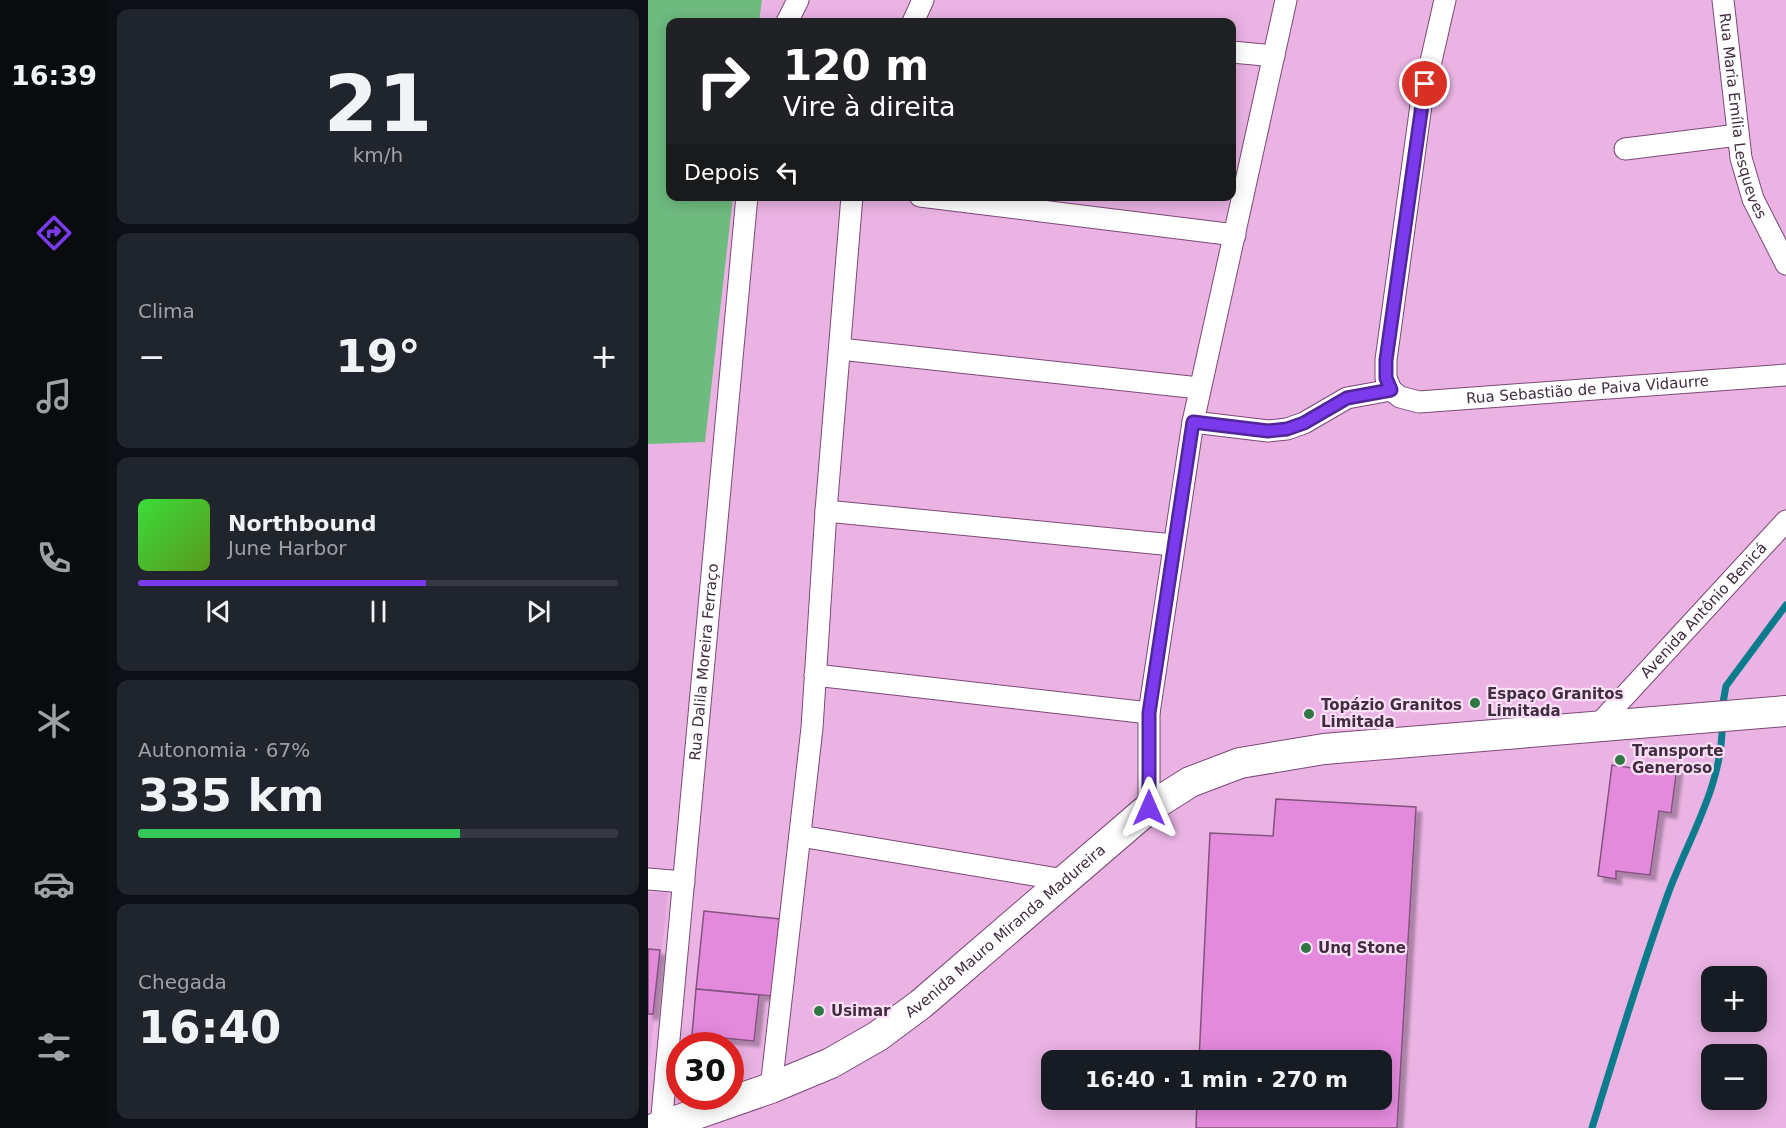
<!DOCTYPE html>
<html lang="pt">
<meta charset="utf-8">
<style>
body{margin:0;font-family:"DejaVu Sans",sans-serif;background:#20242c;color:#f1f3f6;height:100vh;display:flex;flex-direction:column;font-size:22px;white-space:nowrap}
*{box-sizing:border-box;margin:0}
p{font-size:20px;color:#9ea1a6}
.icon{flex:none;width:33px;height:33px;fill:none;stroke:currentColor;stroke-width:2;stroke-linecap:round;stroke-linejoin:round}
.map{position:relative;flex:1;overflow:hidden}
.panel{display:flex;flex-direction:column;gap:9px;padding:9px;background:#0d0f14;width:540px}
.panel>*{flex:none}
.top-card{position:absolute;left:18px;top:18px;width:570px;height:183px;border-radius:12px;box-shadow:0 3px 15px #0003;background:#202124;color:#fff;overflow:hidden}
.fabs{position:absolute;left:1053px;top:966px;display:grid;gap:12px}
.fabs a{display:grid;place-items:center;width:66px;height:66px;border-radius:12px;background:#171b24;box-shadow:0 3px 15px #0003;font-size:30px}
.speed{position:absolute;left:18px;top:1032px;display:flex;gap:12px;font-size:30px;font-weight:700;text-align:center}
.speed>*{display:grid;place-content:center;width:78px;height:78px;border-radius:50%;background:#171b24;box-shadow:0 3px 15px #0003;line-height:1}
.speed .limit{border:9px solid #d22;background:#fff;color:#111}
.pin{position:absolute;display:grid;place-items:center;width:51px;height:51px;color:#fff;margin:-26px;border:3px solid #fff;border-radius:50%;box-shadow:0 2px 6px #0007}
.me{position:absolute;width:66px;margin:-33px;rotate:0deg;stroke-linejoin:round;filter:drop-shadow(0 0 4px #0008)}
.turn{display:flex;align-items:center;gap:21px;height:126px;padding:0 18px;font-size:27px}
.turn .icon{width:78px;height:78px;stroke-width:2.5}
.turn b{display:block;font-size:42px;line-height:51px}
.then{display:flex;align-items:center;height:57px;padding:0 18px;background:#0003;gap:12px;font-size:22px}
.big{font-size:45px;font-weight:700;line-height:1.1}
.panel .tile{flex:1;display:flex;flex-direction:column;justify-content:center;gap:9px;min-width:0;padding:0 21px;border-radius:12px;background:#20242c}
.panel .dial{align-items:center;gap:0}
.dial b{font-size:78px;line-height:1}
.song{display:flex;align-items:center;gap:18px}
.cover{width:72px;height:72px;border-radius:9px;background:linear-gradient(135deg,hsl(120 70% 55%),hsl(90 70% 35%))}
.played{height:6px;border-radius:3px;background:linear-gradient(90deg,#7c3aed 60%,#363941 60%)}
.keys{display:flex;justify-content:space-around;direction:ltr}
.heat{display:flex;justify-content:space-between;align-items:center;font-size:33px;direction:ltr}
.charge{height:9px;border-radius:4px;background:linear-gradient(90deg,#34c759 67%,#363941 0)}
.trip{position:absolute;left:393px;top:1050px;width:351px;height:60px;border-radius:12px;background:#171b24;box-shadow:0 3px 15px #0003;font-weight:700;line-height:60px;text-align:center}
main{display:flex;flex:1;min-height:0}
.tabs{display:flex;flex-direction:column;width:108px;justify-content:space-around;align-items:center;background:#090b0e;color:#9ea1a6}
.tabs .icon{width:42px;height:42px}
.tabs .on{color:#7c3aed}
.tabs b{font-size:27px;color:#f1f3f6}
.map>svg:first-child{display:block}
.built{fill:#e2a6dc}
.green{fill:#6ebb7f}
.lines{fill:none;stroke-linecap:round;stroke-linejoin:round}
.stream{stroke:#0b7c8b;stroke-width:7}
.building{fill:#e48add;stroke:#83537f;stroke-width:1.5;filter:url(#shadow)}
.minor-casing{stroke:#7a4a76;stroke-width:23}
.secondary-casing{stroke:#7a4a76;stroke-width:32}
.minor{stroke:#fff;stroke-width:21}
.secondary{stroke:#fff;stroke-width:30}
.route-casing{stroke:#51269a;stroke-width:15}
.route{stroke:#7c3aed;stroke-width:10}
.poi-dot{fill:#2f7743;stroke:#fbdff7;stroke-width:2}
.labels{text-anchor:middle;stroke-width:4.5;stroke-linejoin:round;paint-order:stroke}
.street-label{font-size:15px;fill:#422d40;stroke:#fbdff7}
.poi-label{font-size:15px;font-weight:bold;fill:#422d40;stroke:#fbdff7;text-anchor:start}
</style>
<main>
<nav class="tabs">
<b>16:39</b>
<svg class="icon on" aria-label="directions" viewBox="0 0 24 24"><path d="M12 3l9 9-9 9-9-9zM9 14v-3h6M13 9l2 2-2 2"/></svg>
<svg class="icon" aria-label="music" viewBox="0 0 24 24"><path d="M9 18V5l10-2v13"/><circle cx="6" cy="18" r="3"/><circle cx="16" cy="16" r="3"/></svg>
<svg class="icon" aria-label="phone" viewBox="0 0 24 24"><path d="M5 4h4l2 5-3 2q2 4 5 5l2-3 5 2v4C11 20 4 13 5 4z"/></svg>
<svg class="icon" aria-label="climate" viewBox="0 0 24 24"><path d="M12 3v18M4 7l16 10M4 17L20 7"/></svg>
<svg class="icon" aria-label="car" viewBox="0 0 24 24"><path d="M5 17H2v-5l4-1 3-4h7l3 4 3 1v5h-3M9 17h6M6 11h13"/><circle cx="7" cy="17" r="2"/><circle cx="17" cy="17" r="2"/></svg>
<svg class="icon" aria-label="filters" viewBox="0 0 24 24"><path d="M4 7h16M4 17h16"/><circle cx="9" cy="7" r="2"/><circle cx="15" cy="17" r="2"/></svg>
</nav>
<section class="panel">
<div class="tile dial"><b>21</b><p>km/h</p></div>
<div class="tile"><p>Clima</p>
<div class="heat"><a>−</a><b class="big">19°</b><a>+</a></div>
</div>
<div class="tile">
<div class="song"><i class="cover"></i><div><b>Northbound</b><p>June Harbor</p></div></div>
<div class="played"></div>
<div class="keys"><svg class="icon" aria-label="previous" viewBox="0 0 24 24"><path d="M18 5L8 12l10 7zM5 5v14"/></svg><svg class="icon" aria-label="pause" viewBox="0 0 24 24"><path d="M8 5v14M16 5v14"/></svg><svg class="icon" aria-label="next" viewBox="0 0 24 24"><path d="M6 5l10 7-10 7zM19 5v14"/></svg></div>
</div>
<div class="tile"><p>Autonomia · 67%</p><b class="big">335 km</b><div class="charge"></div></div>
<div class="tile"><p>Chegada</p><b class="big">16:40</b></div>
</section>
<div class="map">
<svg width="1138" height="1128" viewBox="0 0 1138 1128">
<defs>
<filter id="shadow"><feDropShadow dx="5.5" dy="5.5" stdDeviation="1.5" flood-color="#0004"/></filter>
</defs>
<rect width="100%" height="100%" fill="#eab3e4"/>
<path class="built" d="M0 892 20 893 0 1074Z"/>
<path class="green" d="M0 0H114L111 22H22V196L85 197 57 442 0 444Z"/>
<g class="lines">
<g class="stream">
<path d="M1074 708 1078 686 1138 605"/>
<path d="M944 1128C968 1050 992 971 1020 894 1040 839 1076 783 1074 722"/>
</g>
</g>
<g class="building">
<path d="M1013 764 1029 767 1023 813 1011 811 1002 875 968 871V879L950 876 964 765 1012 772Z"/>
<path d="M628 799 768 807 749 1128H548L549 1100H734V1060H551L562 833 625 836Z"/>
<path d="M56 911 132 919 124 996 48 989Z"/>
<path d="M0 949 12 950 5 1014H0Z"/>
<path d="M48 989 111 995 106 1041 44 1035Z"/>
</g>
<g class="lines">
<g class="minor-casing">
<g id="minor">
<path id="s1" d="M1075 0 1093 158 1105 199 1138 264"/>
<path d="M139 22 150 0"/>
<path d="M265 22 275 0"/>
<path d="M584 52 626 56"/>
<path d="M977 149 1090 135"/>
<path d="M272 196 587 235"/>
<path d="M192 349 551 388"/>
<path id="s2" d="M743 390 752 397 771 402 1138 375"/>
<path d="M743 390 738 378V360L773 105 797 0"/>
<path d="M545 422 620 431 639 429 656 423 699 398 743 390"/>
<path d="M178 511 525 545"/>
<path d="M167 675 501 713"/>
<path id="s3" d="M950 725 1138 521"/>
<path d="M501 808V713L545 422 638 0"/>
<path d="M152 836 416 880"/>
<path d="M0 879 36 882"/>
<path d="M123 1088 164 728 178 511 204 196"/>
<path id="s4" d="M13 1126 99 196"/>
</g>
</g>
<g class="secondary-casing">
<g id="secondary">
<path id="s5" d="M8 1128 123 1088 183 1063 230 1036 273 1004 501 808 542 782 592 763 676 749 1138 711"/>
</g>
</g>
<use href="#minor" class="minor"/>
<use href="#secondary" class="secondary"/>
</g>
<g class="lines">
<g class="route-casing">
<path id="route" d="M501 808V713L545 422 620 431 639 429 656 423 699 398 743 390 738 378V360L777 84"/>
</g>
<use href="#route" class="route"/>
</g>
<g class="poi-dot">
<circle cx="827" cy="703" r="6"/>
<circle cx="661" cy="714" r="6"/>
<circle cx="972" cy="760" r="6"/>
<circle cx="658" cy="948" r="6"/>
<circle cx="171" cy="1011" r="6"/>
</g>
<g class="labels">
<g class="street-label">
<text dy="5" stroke="none"><textPath href="#s1" startOffset="118">Rua Maria Emília Lesqueves</textPath></text>
<text dy="5" stroke="none"><textPath href="#s2" startOffset="200">Rua Sebastião de Paiva Vidaurre</textPath></text>
<text dy="5" stroke="none"><textPath href="#s3" startOffset="156">Avenida Antônio Benicá</textPath></text>
<text dy="5" stroke="none"><textPath href="#s4" startOffset="466">Rua Dalila Moreira Ferraço</textPath></text>
<text dy="5" stroke="none"><textPath href="#s5" startOffset="406">Avenida Mauro Miranda Madureira</textPath></text>
</g>
<g class="poi-label">
<text x="839" y="699">Espaço Granitos<tspan x="839" dy="17">Limitada</tspan></text>
<text x="673" y="710">Topázio Granitos<tspan x="673" dy="17">Limitada</tspan></text>
<text x="984" y="756">Transporte<tspan x="984" dy="17">Generoso</tspan></text>
<text x="670" y="953">Unq Stone</text>
<text x="183" y="1016">Usimar</text>
</g>
</g>
</svg>
<div class="fabs">
<a>+</a>
<a>−</a>
</div>
<div class="speed"><div class="limit">30</div></div>
<div class="pin" style="left:777px;top:84px;background:#d93025"><svg class="icon" aria-label="arrive" viewBox="0 0 24 24"><path d="M6 21V4h12l-3 4 3 4H6"/></svg></div>
<svg class="me" style="left:501px;top:808px" viewBox="-20 -20 40 40"><path d="M0-17L14 15 0 8-14 15z" fill="#7c3aed" stroke="#fff" stroke-width="4"/></svg>
<div class="trip">16:40 · 1 min · 270 m</div>
<div class="top-card">
<div class="turn"><svg class="icon" aria-label="right" viewBox="0 0 24 24"><path d="M7 20v-9h11M14 6l5 5-5 5"/></svg><div><b>120 m</b>Vire à direita</div></div>
<div class="then">Depois<svg class="icon" aria-label="left" viewBox="0 0 24 24"><path d="M17 20v-9H6M10 6l-5 5 5 5"/></svg></div>
</div>
</div>
</main>
